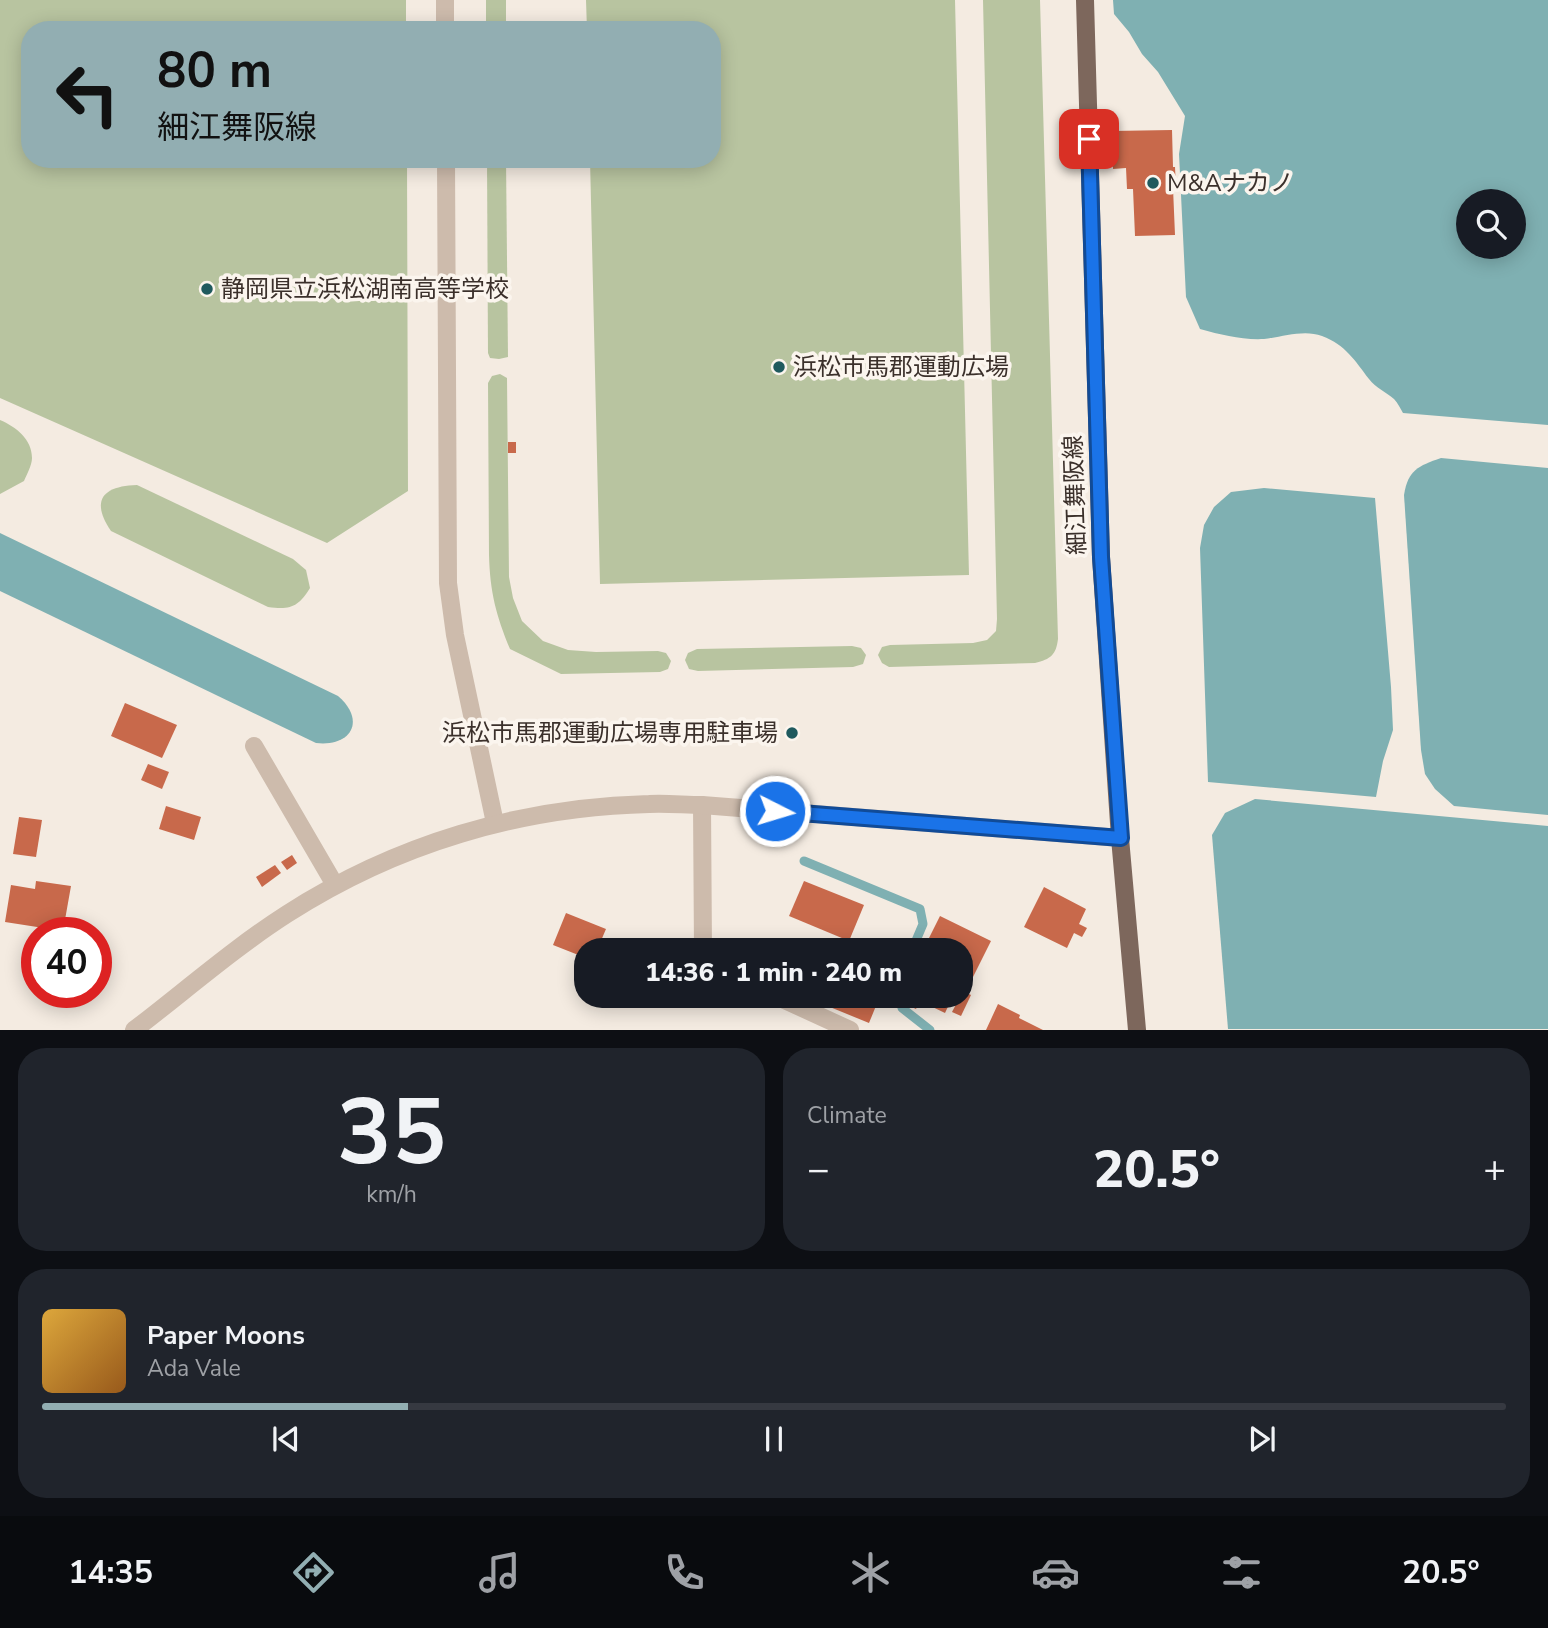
<!DOCTYPE html>
<meta charset="utf-8">
<style>
body{margin:0;font-family:"Nunito Sans","Noto Sans JP",sans-serif;background:#20242c;color:#f1f3f6;height:100vh;display:flex;flex-direction:column;font-size:26px;white-space:nowrap}
*{box-sizing:border-box;margin:0}
p{font-size:23px;color:#9ea1a6}
.icon{flex:none;width:38px;height:38px;fill:none;stroke:currentColor;stroke-width:2;stroke-linecap:round;stroke-linejoin:round}
.map{position:relative;height:1030px;overflow:hidden}
.side{display:flex;flex-direction:column;gap:18px;padding:18px;background:#0d0f14;flex:1}
.side>*{flex:none}
.top-card{position:absolute;left:21px;top:21px;width:700px;height:147px;border-radius:28px;box-shadow:0 4px 18px #0003;background:#92aeb2;color:#111;overflow:hidden}
.controls{position:absolute;left:1456px;top:189px;display:grid;gap:14px}
.controls a{display:grid;place-items:center;width:70px;height:70px;border-radius:50%;background:#171b24;box-shadow:0 4px 18px #0003;font-size:35px}
.speed{position:absolute;left:21px;top:917px;display:flex;gap:14px;font-size:35px;font-weight:700;text-align:center}
.speed>*{display:grid;place-content:center;width:91px;height:91px;border-radius:50%;background:#171b24;box-shadow:0 4px 18px #0003;line-height:1}
.speed .limit{border:10px solid #d22;background:#fff;color:#111}
.pin{position:absolute;display:grid;place-items:center;width:60px;height:60px;color:#fff;margin:-30px;border-radius:14px;box-shadow:0 4px 10px #0006}
.me{position:absolute;width:77px;margin:-38px;rotate:95deg;stroke-linejoin:round;filter:drop-shadow(0 0 5px #0008)}
.turn{display:flex;align-items:center;gap:24px;height:147px;padding:0 21px;font-size:32px}
.turn .icon{width:91px;height:91px;stroke-width:2.5}
.turn b{display:block;font-size:49px;line-height:60px}
.big{font-size:52px;font-weight:800;line-height:1.1}
.side .widget{flex:1;display:flex;flex-direction:column;justify-content:center;gap:10px;min-width:0;padding:0 24px;border-radius:28px;background:#20242c}
.side .dial{align-items:center;gap:0}
.dial b{font-size:91px;line-height:1}
.song{display:flex;align-items:center;gap:21px}
.cover{width:84px;height:84px;border-radius:10px;background:linear-gradient(135deg,hsl(40 70% 55%),hsl(30 70% 35%))}
.played{height:7px;border-radius:4px;background:linear-gradient(90deg,#92aeb2 25%,#363941 25%)}
.keys{display:flex;justify-content:space-around;direction:ltr}
.heat{display:flex;justify-content:space-between;align-items:center;font-size:38px;direction:ltr}
.side .tiles{flex:1;display:grid;gap:18px;grid-template-columns:1fr 1fr}
.widget:last-child{grid-column:span 2}
.trip{position:absolute;left:574px;top:938px;width:399px;height:70px;border-radius:28px;background:#171b24;box-shadow:0 4px 18px #0003;font-weight:800;line-height:70px;text-align:center}
.menu{display:flex;height:112px;justify-content:space-around;align-items:center;background:#090b0e;color:#9ea1a6}
.menu .icon{width:49px;height:49px}
.menu .on{color:#92aeb2}
.menu b{font-size:32px;color:#f1f3f6}
.map>svg:first-child{display:block}
.green{fill:#b8c4a0}
.water{fill:#7fb0b2;fill-rule:evenodd}
.lines{fill:none;stroke-linecap:round;stroke-linejoin:round}
.stream{stroke:#7fb0b2;stroke-width:9}
.building{fill:#c8694b}
.minor{stroke:#cdbbac;stroke-width:18}
.major{stroke:#7d675c;stroke-width:18}
.route-casing{stroke:#114b97;stroke-width:18}
.route{stroke:#1a73e8;stroke-width:12}
.poi-dot{fill:#1f5a5e;stroke:#fbf5ee;stroke-width:2.5}
.labels{text-anchor:middle;stroke-width:7;stroke-linejoin:round;paint-order:stroke}
.poi-label{font-size:24px;fill:#3b302b;stroke:#fbf5ee;text-anchor:start}
.street-label{font-size:24px;fill:#3b302b;stroke:#fbf5ee}
</style>
<div class="map">
<svg width="1548" height="1030" viewBox="0 0 1548 1030">
<rect width="100%" height="100%" fill="#f4ebe1"/>
<g class="green">
<path d="M0 0H406V30H30V159H407L408 491 327 543 0 398Z"/>
<rect x="486" y="0" width="20" height="30"/>
<path d="M586 0H955L969 575 600 584 590 159H712V30H587Z"/>
<path d="M983 0H1040L1058 639C1056 655 1051 659 1035 663L889 667 882 663 878 655 882 647 890 645 973 643 987 640 996 631 997 619Z"/>
<path d="M487 159H506L508 357 499 359 490 358 488 353Z"/>
<path d="M500 374 507 378 509 577 513 598 522 621 543 641 568 650 596 652 658 651 666 653 671 661 668 669 660 672 561 674 510 649C496 615 490 592 489 555L488 383 492 376Z"/>
<path d="M0 420C16 427 32 439 32 458 32 465 27 474 24 481L0 494Z"/>
<path d="M137 485 293 559 306 570 310 588C298 607 291 610 268 607L111 531C90 500 103 486 137 485Z"/>
<path d="M852 646 861 648 866 655 863 664 853 667 698 671 689 669 685 660 688 653 697 649Z"/>
</g>
<g class="water">
<path d="M1113 0H1548V425L1403 413C1400 408 1398 403 1394 399 1386 392 1376 388 1369 379 1355 361 1346 345 1322 336 1304 329 1282 337 1264 339 1241 340 1222 335 1200 329L1186 297 1179 154 1185 116 1158 72 1142 54 1129 32 1114 14ZM1514 201V247H1468V201Z"/>
<path d="M1441 458 1548 468V815L1454 806 1435 789 1425 774 1421 750 1404 495C1408 470 1418 466 1441 458Z"/>
<path d="M1264 488 1375 498 1391 687 1393 730 1383 761 1376 797 1208 782 1200 548 1204 525 1214 507 1231 492Z"/>
<path d="M0 533 338 696C366 720 352 747 316 743L0 591Z"/>
<path d="M1255 799 1548 826V1029H1228L1212 835 1225 813Z"/>
</g>
<g class="lines">
<g class="stream">
<path d="M804 861 920 909 923 924 912 950"/>
<path d="M900 996 902 1008 930 1030"/>
</g>
</g>
<g class="building">
<path d="M1172 130 1173 167H1175L1176 188H1173L1175 235 1135 236 1133 189H1127L1126 168 1113 169 1112 131Z"/>
<rect x="508" y="442" width="8" height="11"/>
<path d="M125 703 177 725 162 758 111 736Z"/>
<path d="M148 764 169 772 162 789 141 780Z"/>
<path d="M166 806 201 817 194 840 159 829Z"/>
<path d="M19 817 42 820 36 857 13 854Z"/>
<path d="M292 855 297 863 287 870 281 862Z"/>
<path d="M275 865 281 873 262 887 256 877Z"/>
<path d="M36 881 71 886 63 931 5 922 11 885 35 889Z"/>
<path d="M804 881 864 905 849 941 789 916Z"/>
<path d="M1044 887 1086 909 1079 924 1087 928 1082 937 1074 933 1067 948 1024 927Z"/>
<path d="M566 913 606 929 597 950H586V958L553 945Z"/>
<path d="M940 916 991 941 969 985 961 981V950H923Z"/>
<path d="M963 991 971 995 961 1016 952 1012Z"/>
<path d="M803 996H880L869 1023Z"/>
<path d="M907 996H953L945 1013 920 1001 916 1009 903 1003Z"/>
<path d="M998 1004 1020 1015 1019 1018 1043 1030H986Z"/>
</g>
<g class="lines">
<g class="minor">
<path d="M445 0V30"/>
<path d="M446 159 448 583 455 635 495 823"/>
<path d="M254 746 335 885"/>
<path d="M702 805 703 950"/>
<path d="M776 996 850 1030"/>
<path d="M134 1030C185 991 234 948 287 914 396 844 520 807 649 804 667 803 685 805 702 805L1120 838"/>
</g>
<path class="major" d="M1085 0 1101 557 1120 838 1137 1030"/>
</g>
<g class="lines">
<g class="route-casing">
<path id="route" d="M775 811 1121 838 1101 557 1089 139"/>
</g>
<use href="#route" class="route"/>
</g>
<g class="poi-dot">
<circle cx="1153" cy="183" r="7"/>
<circle cx="207" cy="289" r="7"/>
<circle cx="779" cy="367" r="7"/>
<circle cx="792" cy="733" r="7"/>
</g>
<g class="labels">
<g class="poi-label">
<text x="1167" y="191">M&amp;Aナカノ</text>
<text x="221" y="297">静岡県立浜松湖南高等学校</text>
<text x="793" y="375">浜松市馬郡運動広場</text>
<text x="778" y="741" text-anchor="end">浜松市馬郡運動広場専用駐車場</text>
</g>
<g class="street-label">
<text transform="translate(1075 495) rotate(-92)" y="8">細江舞阪線</text>
</g>
</g>
</svg>
<div class="controls">
<a><svg class="icon" aria-label="search" viewBox="0 0 24 24"><circle cx="10" cy="10" r="6"/><path d="M15 15l6 6"/></svg></a>
</div>
<div class="speed"><div class="limit">40</div></div>
<div class="pin" style="left:1089px;top:139px;background:#d93025"><svg class="icon" aria-label="arrive" viewBox="0 0 24 24"><path d="M6 21V4h12l-3 4 3 4H6"/></svg></div>
<svg class="me" style="left:775px;top:811px" viewBox="-20 -20 40 40"><circle r="17" fill="#1a73e8" stroke="#fff" stroke-width="3"/><path d="M0-11L8 9 0 5-8 9z" fill="#fff"/></svg>
<div class="trip">14:36 · 1 min · 240 m</div>
<div class="top-card">
<div class="turn"><svg class="icon" aria-label="left" viewBox="0 0 24 24"><path d="M17 20v-9H6M10 6l-5 5 5 5"/></svg><div><b>80 m</b>細江舞阪線</div></div>
</div>
</div>
<section class="side">
<div class="tiles">
<div class="widget dial"><b>35</b><p>km/h</p></div>
<div class="widget"><p>Climate</p>
<div class="heat"><a>−</a><b class="big">20.5°</b><a>+</a></div>
</div>
<div class="widget">
<div class="song"><i class="cover"></i><div><b>Paper Moons</b><p>Ada Vale</p></div></div>
<div class="played"></div>
<div class="keys"><svg class="icon" aria-label="previous" viewBox="0 0 24 24"><path d="M18 5L8 12l10 7zM5 5v14"/></svg><svg class="icon" aria-label="pause" viewBox="0 0 24 24"><path d="M8 5v14M16 5v14"/></svg><svg class="icon" aria-label="next" viewBox="0 0 24 24"><path d="M6 5l10 7-10 7zM19 5v14"/></svg></div>
</div>
</div>
</section>
<nav class="menu">
<b>14:35</b>
<svg class="icon on" aria-label="directions" viewBox="0 0 24 24"><path d="M12 3l9 9-9 9-9-9zM9 14v-3h6M13 9l2 2-2 2"/></svg>
<svg class="icon" aria-label="music" viewBox="0 0 24 24"><path d="M9 18V5l10-2v13"/><circle cx="6" cy="18" r="3"/><circle cx="16" cy="16" r="3"/></svg>
<svg class="icon" aria-label="phone" viewBox="0 0 24 24"><path d="M5 4h4l2 5-3 2q2 4 5 5l2-3 5 2v4C11 20 4 13 5 4z"/></svg>
<svg class="icon" aria-label="climate" viewBox="0 0 24 24"><path d="M12 3v18M4 7l16 10M4 17L20 7"/></svg>
<svg class="icon" aria-label="car" viewBox="0 0 24 24"><path d="M5 17H2v-5l4-1 3-4h7l3 4 3 1v5h-3M9 17h6M6 11h13"/><circle cx="7" cy="17" r="2"/><circle cx="17" cy="17" r="2"/></svg>
<svg class="icon" aria-label="filters" viewBox="0 0 24 24"><path d="M4 7h16M4 17h16"/><circle cx="9" cy="7" r="2"/><circle cx="15" cy="17" r="2"/></svg>
<b>20.5°</b>
</nav>
